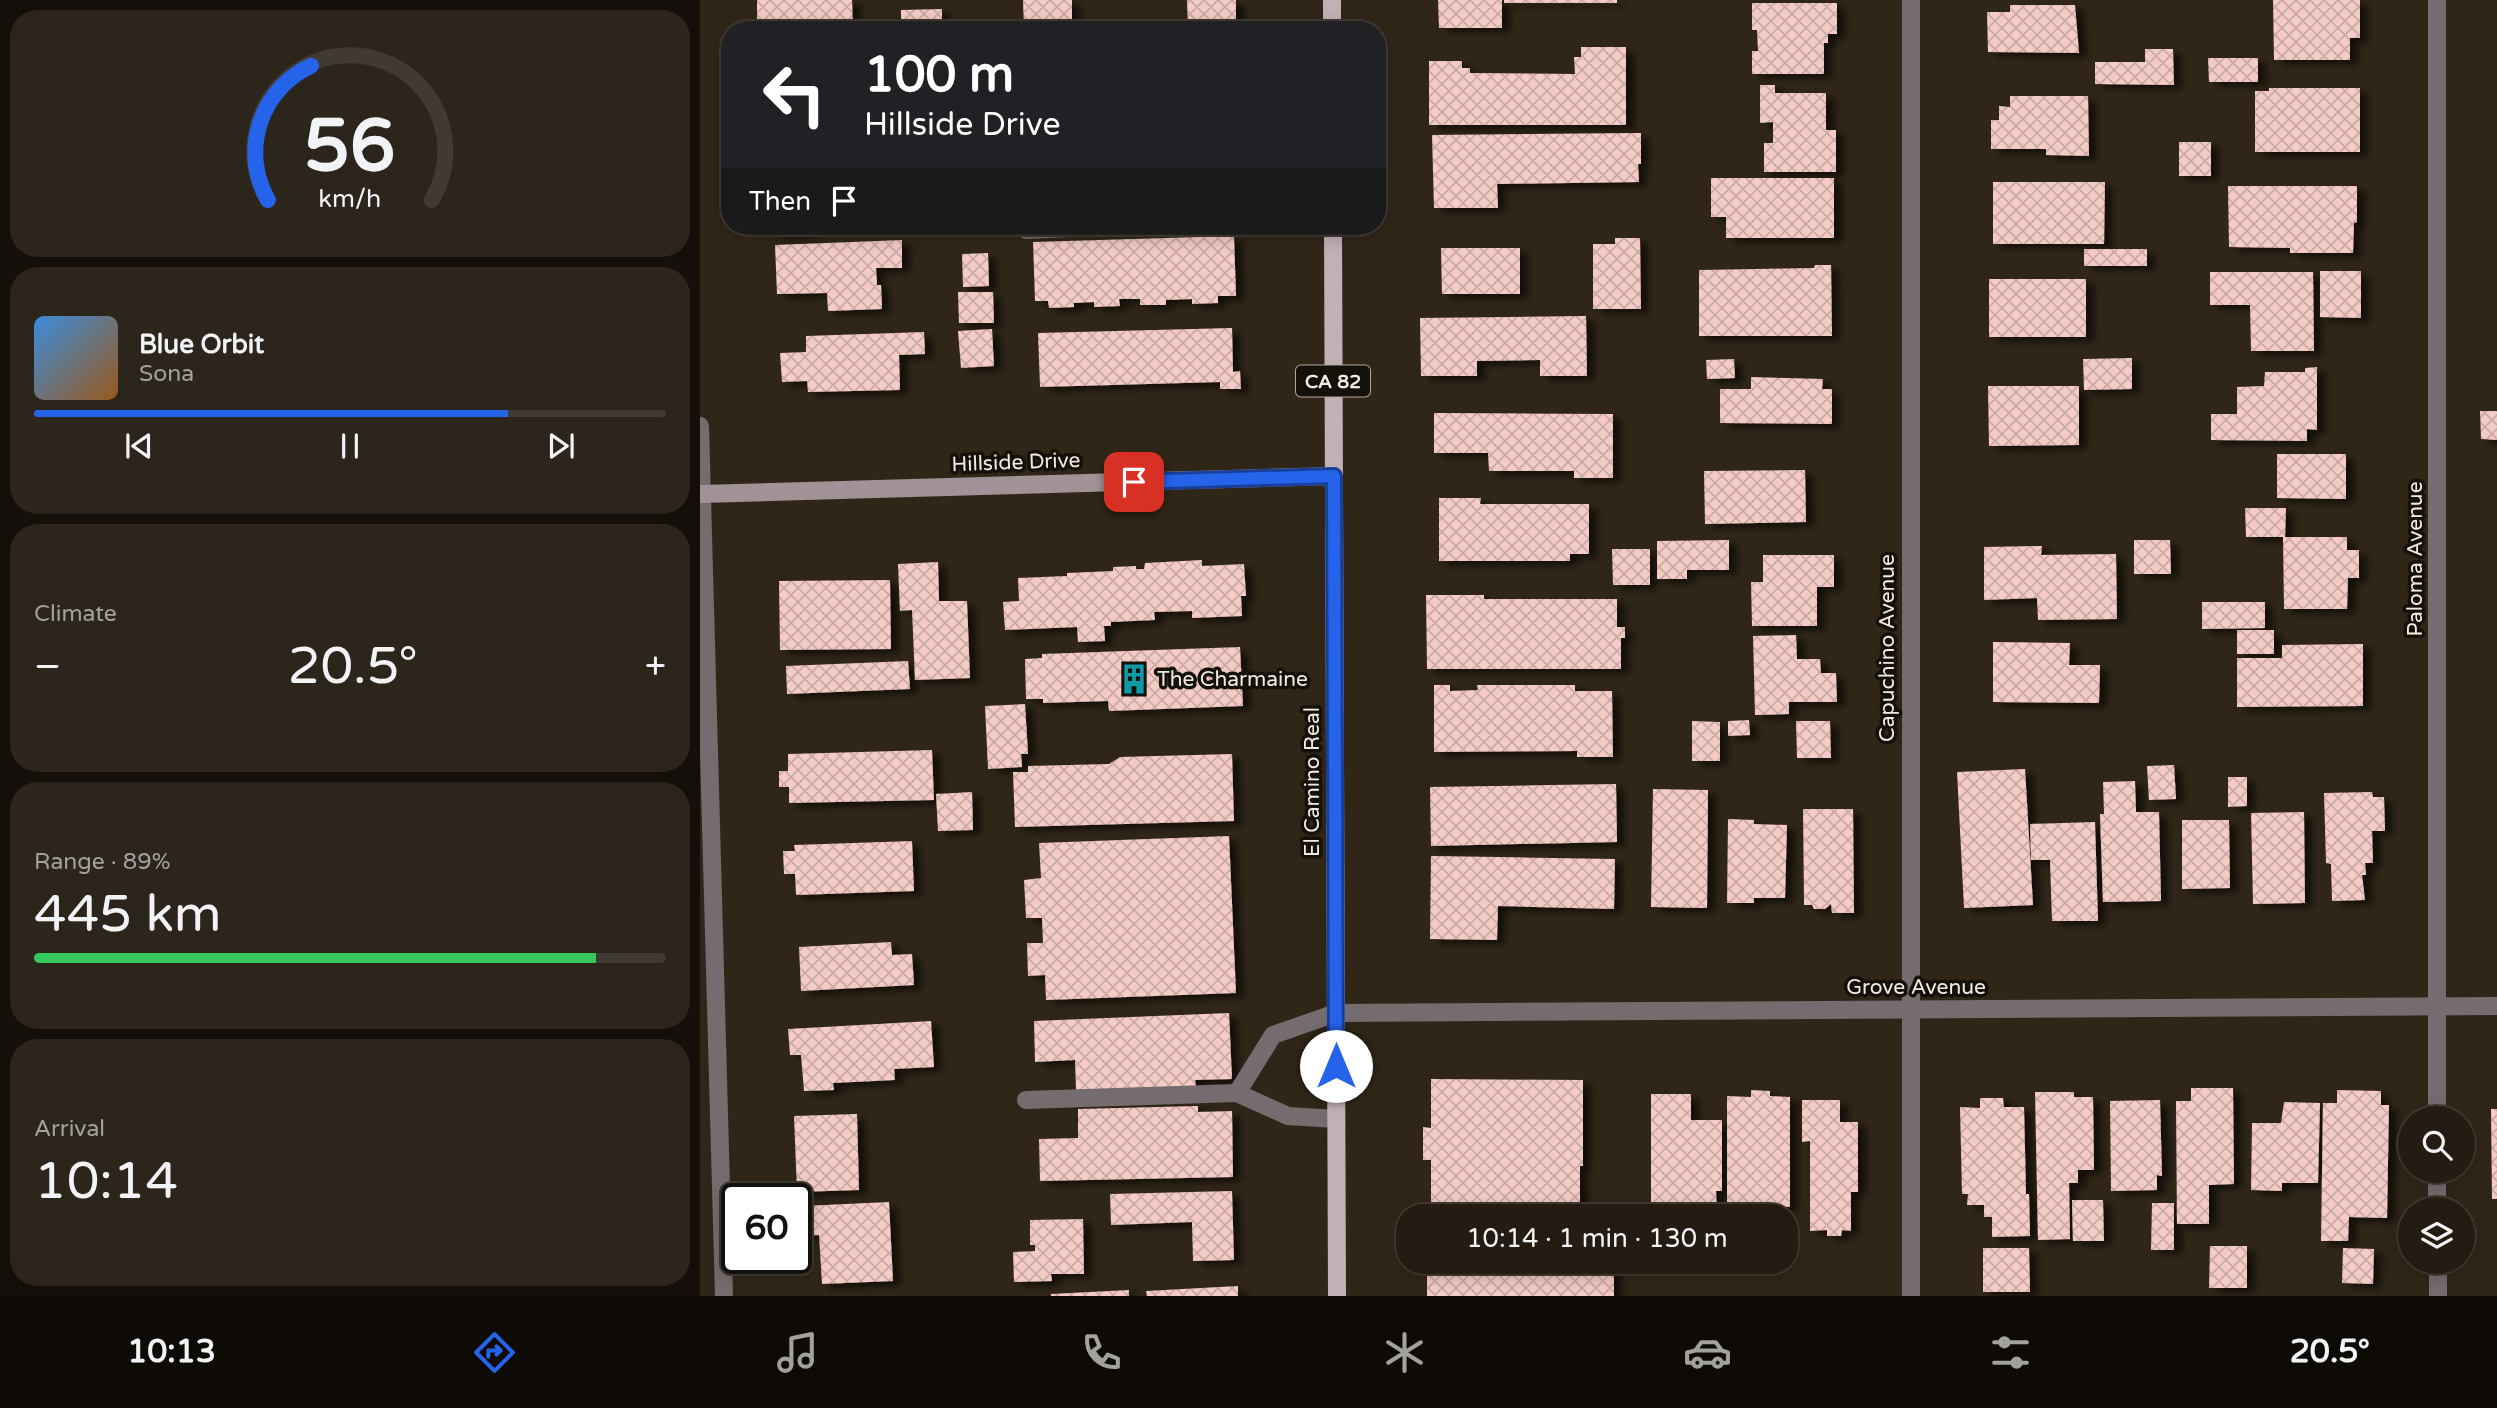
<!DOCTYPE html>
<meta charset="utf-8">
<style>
body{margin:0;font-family:"Varela Round",sans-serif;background:#2c251b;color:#f1f3f6;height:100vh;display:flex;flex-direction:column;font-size:26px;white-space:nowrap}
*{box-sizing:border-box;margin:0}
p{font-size:23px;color:#a3a19f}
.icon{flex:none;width:38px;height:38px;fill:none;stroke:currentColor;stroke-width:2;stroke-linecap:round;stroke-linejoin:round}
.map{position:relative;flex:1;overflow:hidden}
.drawer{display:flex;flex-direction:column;gap:10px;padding:10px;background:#140f0a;width:700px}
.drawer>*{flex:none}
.hud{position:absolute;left:21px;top:21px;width:665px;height:214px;border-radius:28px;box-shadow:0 4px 18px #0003,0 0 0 2px #413a32;background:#202124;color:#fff;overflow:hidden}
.buttons{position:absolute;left:1698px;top:1106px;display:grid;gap:14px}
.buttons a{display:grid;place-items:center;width:77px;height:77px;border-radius:50%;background:#241c12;box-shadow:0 4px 18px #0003,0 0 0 2px #413a32;font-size:35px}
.speed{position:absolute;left:21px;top:1183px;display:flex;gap:14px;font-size:35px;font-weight:700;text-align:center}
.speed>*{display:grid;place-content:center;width:91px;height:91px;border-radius:50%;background:#241c12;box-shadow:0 4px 18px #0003,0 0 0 2px #413a32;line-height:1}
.speed .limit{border:4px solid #111;border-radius:10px;background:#fff;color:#111}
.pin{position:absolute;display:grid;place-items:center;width:60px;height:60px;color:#fff;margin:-30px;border-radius:14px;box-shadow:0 4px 10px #0006}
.me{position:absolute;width:77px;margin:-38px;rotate:0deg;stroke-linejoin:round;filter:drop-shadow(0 0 5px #0008)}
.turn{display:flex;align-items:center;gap:24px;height:147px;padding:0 28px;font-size:32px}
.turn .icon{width:91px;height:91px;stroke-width:2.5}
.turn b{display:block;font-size:49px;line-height:60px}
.then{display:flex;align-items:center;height:66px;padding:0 28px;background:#0003;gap:14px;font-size:26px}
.big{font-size:52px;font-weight:600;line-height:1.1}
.drawer .tile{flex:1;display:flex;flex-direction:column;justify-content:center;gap:10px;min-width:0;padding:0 24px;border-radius:28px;background:#2c251b}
.drawer .dial{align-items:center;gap:0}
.dial svg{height:182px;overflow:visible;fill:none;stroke:#413a32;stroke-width:7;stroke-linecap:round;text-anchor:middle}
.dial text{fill:#f1f3f6;stroke:none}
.song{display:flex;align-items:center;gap:21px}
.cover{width:84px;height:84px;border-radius:10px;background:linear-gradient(135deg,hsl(210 70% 55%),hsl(30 70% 35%))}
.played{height:7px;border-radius:4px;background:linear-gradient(90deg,#2563eb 75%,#413a32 75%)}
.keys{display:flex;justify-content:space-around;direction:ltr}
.heat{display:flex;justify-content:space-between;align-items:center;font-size:38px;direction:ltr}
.charge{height:10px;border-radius:5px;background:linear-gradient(90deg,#34c759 89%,#413a32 0)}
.trip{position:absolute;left:696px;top:1204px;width:402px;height:70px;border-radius:28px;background:#241c12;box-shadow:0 4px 18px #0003,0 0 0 2px #413a32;font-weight:600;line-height:70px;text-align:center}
.menu{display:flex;height:112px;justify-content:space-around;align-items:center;background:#0e0b07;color:#a3a19f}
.menu .icon{width:49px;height:49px}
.menu .current{color:#2563eb}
.menu b{font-size:32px;color:#f1f3f6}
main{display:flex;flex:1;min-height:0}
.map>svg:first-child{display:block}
.building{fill:url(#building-cross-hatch);filter:url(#shadow)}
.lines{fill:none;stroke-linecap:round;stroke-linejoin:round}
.service{stroke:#756c6f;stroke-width:18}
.minor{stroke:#756c6f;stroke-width:18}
.secondary{stroke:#a19297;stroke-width:18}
.primary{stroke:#c3b0b6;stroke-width:18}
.route-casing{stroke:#184099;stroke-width:18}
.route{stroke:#2563eb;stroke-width:12}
.labels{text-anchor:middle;stroke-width:7;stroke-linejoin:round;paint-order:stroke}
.shield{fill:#14100a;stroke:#afa9a1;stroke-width:2}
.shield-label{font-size:19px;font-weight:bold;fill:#f2ebe2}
.street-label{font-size:21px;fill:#f2ebe2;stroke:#14100a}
.poi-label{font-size:21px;fill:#f2ebe2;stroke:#14100a;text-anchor:start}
</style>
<main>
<section class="drawer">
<div class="tile dial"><svg viewBox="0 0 100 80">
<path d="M14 69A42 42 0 1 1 86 69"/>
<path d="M14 69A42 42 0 0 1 33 10" stroke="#2563eb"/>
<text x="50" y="56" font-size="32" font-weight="700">56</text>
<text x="50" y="72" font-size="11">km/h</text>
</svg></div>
<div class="tile">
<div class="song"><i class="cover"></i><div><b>Blue Orbit</b><p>Sona</p></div></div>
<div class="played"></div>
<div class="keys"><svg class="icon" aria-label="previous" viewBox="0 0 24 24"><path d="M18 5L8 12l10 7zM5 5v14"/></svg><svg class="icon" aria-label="pause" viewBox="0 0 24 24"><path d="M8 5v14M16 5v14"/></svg><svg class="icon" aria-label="next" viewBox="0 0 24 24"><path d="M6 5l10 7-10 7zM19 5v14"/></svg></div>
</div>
<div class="tile"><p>Climate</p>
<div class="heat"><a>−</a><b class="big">20.5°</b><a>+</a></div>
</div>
<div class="tile"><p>Range · 89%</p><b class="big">445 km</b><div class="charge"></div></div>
<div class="tile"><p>Arrival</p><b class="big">10:14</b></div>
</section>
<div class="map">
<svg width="1797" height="1296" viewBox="0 0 1797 1296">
<defs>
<pattern id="building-cross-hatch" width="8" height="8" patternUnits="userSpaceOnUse" patternTransform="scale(1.75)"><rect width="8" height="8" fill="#f5cbc5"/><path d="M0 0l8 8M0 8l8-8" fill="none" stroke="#caaaa5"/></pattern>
<filter id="shadow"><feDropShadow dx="8" dy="4.5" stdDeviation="3.5" flood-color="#0009"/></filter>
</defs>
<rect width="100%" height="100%" fill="#302618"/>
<g class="building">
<path d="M57 0H152L153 30H57Z"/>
<path d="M323 0H372V30H324Z"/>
<path d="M487 0H536V30H488Z"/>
<path d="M738 0H802V28H739Z"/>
<rect x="804" y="0" width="113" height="3"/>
<path d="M1573 0H1660V38H1650V60H1574Z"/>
<path d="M1052 3H1137V34H1128V43H1124V74H1052V51H1058L1057 30H1052Z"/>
<path d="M1310 5H1375L1379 53 1288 52 1287 12H1310Z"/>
<path d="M242 9V30H201V10Z"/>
<path d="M881 47H926V125H729V61H762V68H770V73L875 74 874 57H881Z"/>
<path d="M1445 49H1473L1474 85 1395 84V62H1445Z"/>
<path d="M1508 58H1558V82H1509Z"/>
<path d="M1060 85H1075V93H1126V130H1136V172H1064V143H1073V122L1060 123Z"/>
<path d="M1569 88H1660V152H1555V91H1569Z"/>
<path d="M1310 96H1388L1389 156 1346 155V149H1291V120H1299V106L1310 107Z"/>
<path d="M941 133V164H938L939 182 797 184 798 208H734L732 135Z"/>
<rect x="1479" y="142" width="32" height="34"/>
<path d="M1011 178H1134V238H1026V217H1011Z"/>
<path d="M1293 182H1405L1404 244H1293Z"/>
<path d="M1528 186H1657V222L1654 223 1653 253H1590V248L1529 247Z"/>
<path d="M76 226H107V233L77 234Z"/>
<path d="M534 236 536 296H518V303L492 304V299L466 300V305H440V299H419L420 306 394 307V302L374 303V307L349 308 348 301H335L333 242Z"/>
<path d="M915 238H940L941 309H893V244H915Z"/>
<path d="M202 240V268H176L177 285H181L182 309 128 311 127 293 77 294 75 245Z"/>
<path d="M741 248H820V294H742Z"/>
<rect x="1384" y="249" width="63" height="17"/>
<path d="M288 253 289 286 263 287 262 254Z"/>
<path d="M1115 265H1131L1132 336H999V270L1114 268Z"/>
<path d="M1620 271H1661V318L1620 317Z"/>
<path d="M1510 272H1613L1614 351H1551L1550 305H1510Z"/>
<rect x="1289" y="279" width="97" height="58"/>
<path d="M258 292H293L294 323H259Z"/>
<path d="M886 316 887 376H840V360L777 361V376H721L720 318Z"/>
<path d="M532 328 533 372 540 371 541 389H520V382L340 387 338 333Z"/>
<path d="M292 329 294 366 261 368 258 331Z"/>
<path d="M224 332 225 354 199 355 200 390 108 392 107 381 82 382 80 353 106 352V336Z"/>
<path d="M1432 358V389L1384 390 1383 359Z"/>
<path d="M1034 359 1035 378 1007 379 1006 360Z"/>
<path d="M1617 367V430L1607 429V441L1511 440V414H1537V387L1564 386 1565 372H1605V368Z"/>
<path d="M1051 377 1123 379 1122 389H1132V424L1020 423V389H1051Z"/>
<path d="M1288 386H1379V445L1289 446Z"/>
<path d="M1780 411H1797V440L1781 439Z"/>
<path d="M734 413 913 414V478H874V471H789L788 453H734Z"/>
<path d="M1577 454H1646V499L1577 498Z"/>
<path d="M1105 470 1106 522 1005 524 1004 471Z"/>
<path d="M739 498H781L780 504H889V554H870V561H739Z"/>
<path d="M1545 508H1586L1585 537H1546Z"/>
<path d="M1583 537H1647V550H1659V578H1648L1647 609H1584Z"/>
<path d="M1029 540V570H987V579H957V541Z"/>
<path d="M1434 540H1470L1471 574H1434Z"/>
<path d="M1342 546 1341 555 1416 554 1417 619 1338 620 1337 598 1284 600V547Z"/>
<path d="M912 549H950V585H913Z"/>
<path d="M1063 555H1134V587H1117V626H1052L1051 582H1063Z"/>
<path d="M502 560V566L544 564 546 596H541L542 616 492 618V611L454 612 455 620 411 622V626H404L405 641 378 642 377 627 305 630 303 602 319 601 318 578 367 576V573L413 571V567L436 566V569H444L445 563Z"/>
<path d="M238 562 239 601H267L270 678 215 680 212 610 200 611 198 564Z"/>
<path d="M190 580 191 649 80 650 79 581Z"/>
<path d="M726 595H784V599H917V627H925V638H921V669H727Z"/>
<path d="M1502 602H1565V628L1502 629Z"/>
<rect x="1537" y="630" width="37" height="24"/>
<path d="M1096 635 1097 659H1120L1121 673H1136L1137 702H1089V714L1055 715 1053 636Z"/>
<path d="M1293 642 1370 643 1369 665H1400L1399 703 1293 702Z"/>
<path d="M1663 644V706L1537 707V658H1582V645Z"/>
<path d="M540 647 543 706 409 711 408 701 343 703V699H326L325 659 342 658V654Z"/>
<path d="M208 661 210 689 87 694 86 666Z"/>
<path d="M734 685H750V691L778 690 777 685H875V691H912L913 757H877V751L734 752Z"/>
<path d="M325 704 328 754H321L322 767 288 769 285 706Z"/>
<path d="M1049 720 1050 735 1028 736V721Z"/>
<path d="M992 721 1020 722V761H992Z"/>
<path d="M1096 721H1130L1131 758H1097Z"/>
<path d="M232 750 234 800 89 803V787H79V771H88V754Z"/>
<path d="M532 754 534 821 315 827 313 772H328V766L409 764 420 757Z"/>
<path d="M1474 765 1476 799 1449 800 1447 766Z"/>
<path d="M1325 769 1333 905 1264 908 1257 772Z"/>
<path d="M1528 777H1547V806L1528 807Z"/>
<path d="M1435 781 1436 812H1459L1461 901 1403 902 1400 814H1404L1403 782Z"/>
<path d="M916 784 917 842 731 846 730 787Z"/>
<path d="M953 789 1008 790 1007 908 951 907Z"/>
<path d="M272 792 273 830 238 831 236 794Z"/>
<path d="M1672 792 1673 797H1684L1685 831H1672L1673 863H1665L1666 875H1662L1665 900 1632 901 1631 864 1626 863 1624 793Z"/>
<path d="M1103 809H1153L1154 913H1132L1131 904 1125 909H1114L1112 905H1104Z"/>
<path d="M1604 812 1605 903 1553 904 1551 813Z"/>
<path d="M1028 819 1054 820V824L1087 825 1085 898H1054V903H1027Z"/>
<path d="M1482 820H1529L1530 888 1482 889Z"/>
<path d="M1395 822 1398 921H1352L1350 860H1331L1330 824Z"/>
<path d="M529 836 536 993 346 1000 345 975 328 976 327 943H343L342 918H326L324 880 341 878 339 843Z"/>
<path d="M212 841 214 891 96 895 95 874H84L83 851H95L94 845Z"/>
<path d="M731 856 915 859 914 909 798 906 797 940 730 939Z"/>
<path d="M191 942 192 955 212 954 214 985 101 991 99 947Z"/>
<path d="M529 1013 532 1079 495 1080 496 1086 376 1090 375 1060 335 1062 334 1021Z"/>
<path d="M231 1021 234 1067 194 1069 195 1080 133 1083 134 1090 104 1091 101 1055H90L88 1029Z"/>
<path d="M731 1079 883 1080V1166H880V1209H886L885 1216H731V1160H723V1127L731 1128Z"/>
<path d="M1491 1088H1533L1534 1184 1509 1185V1224H1477L1476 1101H1491Z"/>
<path d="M1051 1090 1070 1091V1096L1090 1097V1207H1082V1216H1027V1096L1051 1097Z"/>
<path d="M1637 1090 1681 1091V1105H1689L1687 1218 1649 1217 1648 1241H1621L1623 1103H1637Z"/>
<path d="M1335 1092H1374V1097H1393L1394 1170H1378V1183H1369L1370 1239 1338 1240Z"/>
<path d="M951 1094H991V1120H1022V1191H1016L1017 1210H996V1216H951Z"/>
<path d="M1280 1098H1303L1304 1107H1324L1326 1194H1329L1330 1236 1292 1237V1217H1284V1205H1267L1268 1194H1262L1260 1107 1280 1108Z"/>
<path d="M1102 1100H1140V1122H1158V1192H1151V1231L1142 1230 1141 1236H1127V1230L1110 1231V1141L1102 1142Z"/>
<path d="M1460 1100 1462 1176 1457 1175V1190L1411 1191 1410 1101Z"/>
<path d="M1584 1102 1620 1103 1618 1183H1582V1191L1551 1190 1552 1123H1581Z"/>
<path d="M498 1106V1112L532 1111 533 1177 340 1181 339 1139 378 1138V1109Z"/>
<path d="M1791 1109H1797V1199H1792Z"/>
<path d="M157 1114 159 1190 97 1192 94 1116Z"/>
<path d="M532 1191 534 1260 493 1261 492 1222 411 1225 410 1194Z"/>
<path d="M1372 1200H1403L1404 1241H1373Z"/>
<path d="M189 1202 193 1281 122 1284 119 1235 104 1236 103 1206Z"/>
<path d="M1452 1203H1474V1250H1451Z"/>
<path d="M383 1219 384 1274H351L352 1281 314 1282 313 1252 335 1251V1245H330V1220Z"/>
<path d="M1510 1246H1547V1288H1509Z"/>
<path d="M1283 1248H1329L1330 1292H1283Z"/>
<path d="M1643 1248 1674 1249 1673 1284 1642 1283Z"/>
<rect x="727" y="1262" width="187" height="34"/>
<path d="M538 1286V1296H447L446 1291Z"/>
<path d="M429 1290V1296H351V1294Z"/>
</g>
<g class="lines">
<g class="service">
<path d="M326 226V230L414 226"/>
<path d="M636 1013 573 1035 537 1093 588 1116 636 1119"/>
<path d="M326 1100 537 1093"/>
</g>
<g class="minor">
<path d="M0 426 24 1296"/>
<path d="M636 1013 1797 1006"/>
<path d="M1737 1118V0"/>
<path d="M1737 1171V1209"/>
<path d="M1738 1262V1296"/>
<path d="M1211 1296V0"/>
</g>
<path class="secondary" d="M0 494 634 476"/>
<g class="primary">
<path d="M632 0V30"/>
<path d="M633 226 637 1296"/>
</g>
</g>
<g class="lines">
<g class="route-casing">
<path id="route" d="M434 482 634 476 636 1066"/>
</g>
<use href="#route" class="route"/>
</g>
<defs>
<g id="building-bare" transform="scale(2.415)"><path d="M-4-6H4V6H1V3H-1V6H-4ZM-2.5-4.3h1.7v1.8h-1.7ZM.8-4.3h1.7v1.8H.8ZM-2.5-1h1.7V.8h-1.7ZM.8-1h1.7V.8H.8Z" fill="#0f9aa8" stroke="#14100a" stroke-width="2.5" paint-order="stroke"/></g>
</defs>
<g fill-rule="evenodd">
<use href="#building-bare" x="434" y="679"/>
</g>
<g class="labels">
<rect class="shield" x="596" y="365.5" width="74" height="31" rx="5"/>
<g class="shield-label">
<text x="633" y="388">CA 82</text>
</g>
<g class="street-label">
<text transform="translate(316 462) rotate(-2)" y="7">Hillside Drive</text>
<text transform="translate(1715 559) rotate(-90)" y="7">Paloma Avenue</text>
<text transform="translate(1187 648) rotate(-90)" y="7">Capuchino Avenue</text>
<text transform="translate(612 782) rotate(-90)" y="7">El Camino Real</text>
<text x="1216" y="994">Grove Avenue</text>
</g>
<g class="poi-label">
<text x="457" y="686">The Charmaine</text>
</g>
</g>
</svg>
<div class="buttons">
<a><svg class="icon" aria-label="search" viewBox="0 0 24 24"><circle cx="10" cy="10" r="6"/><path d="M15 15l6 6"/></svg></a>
<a><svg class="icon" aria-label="layers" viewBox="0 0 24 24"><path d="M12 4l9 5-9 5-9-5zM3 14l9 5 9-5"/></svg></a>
</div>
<div class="speed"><div class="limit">60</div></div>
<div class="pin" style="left:434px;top:482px;background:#d93025"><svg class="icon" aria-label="arrive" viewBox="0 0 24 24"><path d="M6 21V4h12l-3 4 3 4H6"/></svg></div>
<svg class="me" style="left:636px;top:1066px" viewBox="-20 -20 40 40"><circle r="19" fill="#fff"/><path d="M0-13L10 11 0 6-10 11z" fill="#2563eb"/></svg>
<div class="trip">10:14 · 1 min · 130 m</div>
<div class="hud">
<div class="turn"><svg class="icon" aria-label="left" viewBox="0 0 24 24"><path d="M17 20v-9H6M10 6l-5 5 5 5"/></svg><div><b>100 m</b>Hillside Drive</div></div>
<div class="then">Then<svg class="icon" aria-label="arrive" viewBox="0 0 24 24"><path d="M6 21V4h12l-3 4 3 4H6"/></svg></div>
</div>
</div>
</main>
<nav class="menu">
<b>10:13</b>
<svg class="icon current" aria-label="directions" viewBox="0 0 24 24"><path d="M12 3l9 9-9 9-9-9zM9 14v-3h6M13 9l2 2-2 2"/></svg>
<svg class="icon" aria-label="music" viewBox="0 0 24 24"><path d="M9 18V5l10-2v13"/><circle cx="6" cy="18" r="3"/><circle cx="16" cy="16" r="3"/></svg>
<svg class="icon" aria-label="phone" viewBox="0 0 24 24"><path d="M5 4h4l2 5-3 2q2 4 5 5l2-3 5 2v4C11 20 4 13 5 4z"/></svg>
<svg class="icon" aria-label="climate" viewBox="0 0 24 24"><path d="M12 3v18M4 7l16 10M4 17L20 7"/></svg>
<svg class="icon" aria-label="car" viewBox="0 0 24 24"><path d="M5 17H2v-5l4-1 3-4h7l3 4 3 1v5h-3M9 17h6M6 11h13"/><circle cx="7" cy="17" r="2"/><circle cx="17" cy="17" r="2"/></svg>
<svg class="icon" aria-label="filters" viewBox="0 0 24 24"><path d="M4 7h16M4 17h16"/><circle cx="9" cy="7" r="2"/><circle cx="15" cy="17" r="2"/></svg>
<b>20.5°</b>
</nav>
